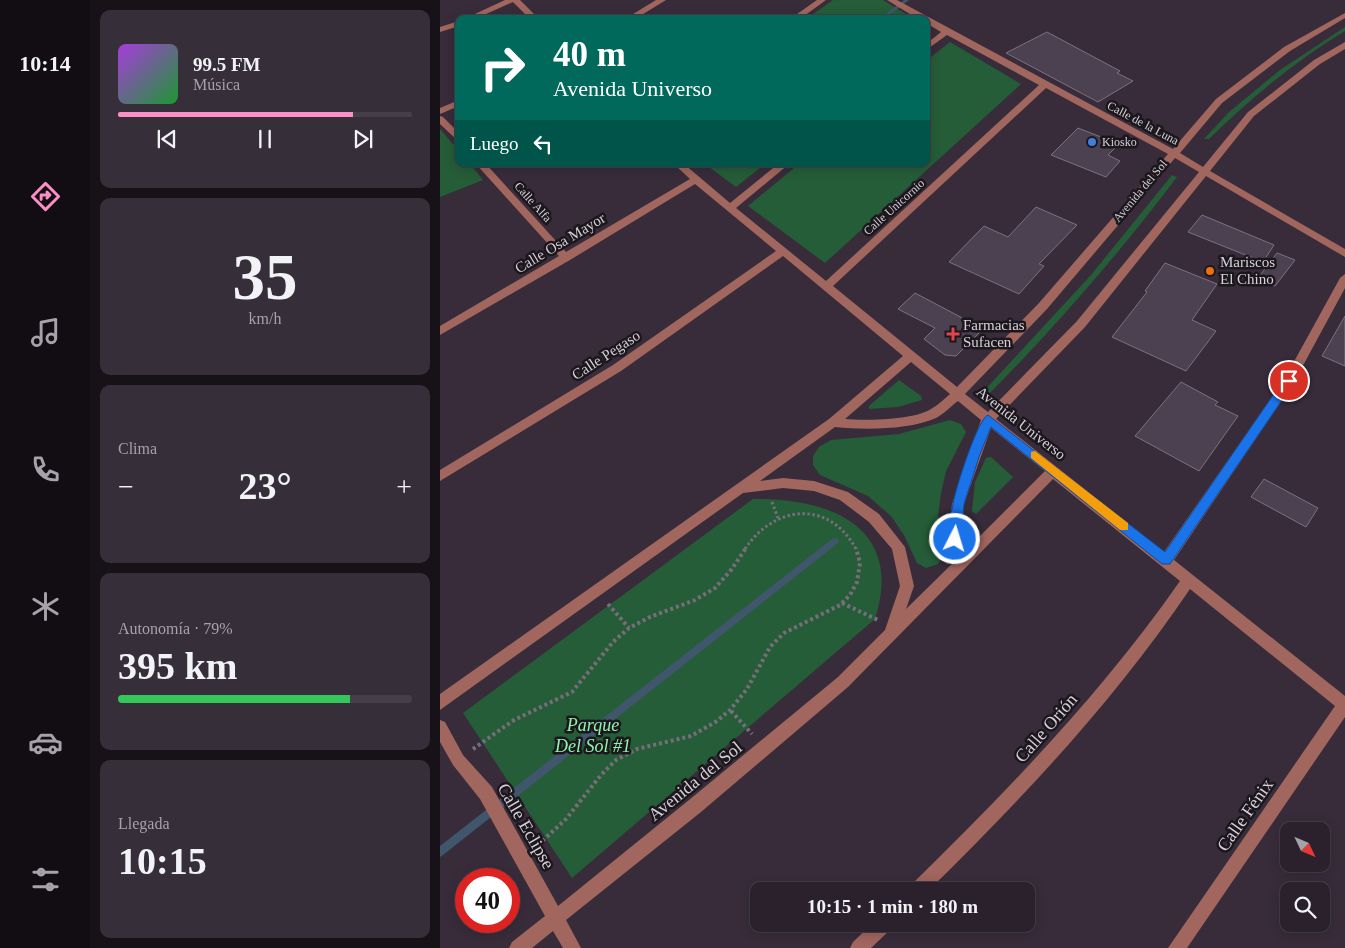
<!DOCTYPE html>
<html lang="es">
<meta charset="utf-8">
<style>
body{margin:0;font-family:"Times New Roman",serif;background:#362e38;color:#f1f3f6;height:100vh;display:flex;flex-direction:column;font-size:19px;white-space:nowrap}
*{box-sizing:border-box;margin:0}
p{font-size:16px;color:#a5a3a9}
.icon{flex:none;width:28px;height:28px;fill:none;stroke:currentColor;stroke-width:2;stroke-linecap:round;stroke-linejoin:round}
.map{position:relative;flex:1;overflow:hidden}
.side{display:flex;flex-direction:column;gap:10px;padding:10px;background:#171218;width:350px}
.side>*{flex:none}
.guide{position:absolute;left:15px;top:15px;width:475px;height:152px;border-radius:10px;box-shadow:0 2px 12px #0003,0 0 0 1px #463e48;background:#00695c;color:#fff;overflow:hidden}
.needle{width:32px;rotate:134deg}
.tools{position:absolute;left:840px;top:822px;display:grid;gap:10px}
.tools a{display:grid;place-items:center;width:50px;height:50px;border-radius:10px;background:#2a212c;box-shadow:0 2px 12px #0003,0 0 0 1px #463e48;font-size:25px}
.speed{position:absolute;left:15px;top:868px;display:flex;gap:10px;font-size:25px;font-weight:700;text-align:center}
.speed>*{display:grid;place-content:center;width:65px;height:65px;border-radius:50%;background:#2a212c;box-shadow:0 2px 12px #0003,0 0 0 1px #463e48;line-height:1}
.speed .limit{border:8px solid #d22;background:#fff;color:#111}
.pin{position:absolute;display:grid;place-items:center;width:42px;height:42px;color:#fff;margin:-21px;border:2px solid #fff;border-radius:50%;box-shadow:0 1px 5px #0007}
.me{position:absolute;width:55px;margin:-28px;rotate:5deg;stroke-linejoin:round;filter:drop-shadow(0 0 4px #0008)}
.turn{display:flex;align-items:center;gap:18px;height:105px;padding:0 15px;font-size:22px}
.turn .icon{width:65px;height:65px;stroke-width:2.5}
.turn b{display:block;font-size:35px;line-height:42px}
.then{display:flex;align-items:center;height:48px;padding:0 15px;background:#0003;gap:10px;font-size:19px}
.big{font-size:38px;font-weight:800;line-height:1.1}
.side .tile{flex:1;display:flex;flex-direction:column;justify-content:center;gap:8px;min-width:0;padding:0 18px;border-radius:10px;background:#362e38}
.side .dial{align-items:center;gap:0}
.dial b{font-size:65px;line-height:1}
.song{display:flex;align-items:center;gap:15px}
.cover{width:60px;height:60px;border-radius:8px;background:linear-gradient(135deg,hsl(280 70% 55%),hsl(130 70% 35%))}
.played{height:5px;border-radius:2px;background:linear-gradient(90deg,#fb8fc5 80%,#463e48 80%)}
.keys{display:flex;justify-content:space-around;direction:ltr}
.heat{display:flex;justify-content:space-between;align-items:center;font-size:28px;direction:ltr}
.charge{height:8px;border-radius:4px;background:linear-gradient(90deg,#34c759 79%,#463e48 0)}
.trip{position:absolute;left:310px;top:882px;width:285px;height:50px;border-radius:10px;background:#2a212c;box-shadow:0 2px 12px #0003,0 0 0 1px #463e48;font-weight:800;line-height:50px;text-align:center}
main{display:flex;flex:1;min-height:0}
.dock{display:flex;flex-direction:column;width:90px;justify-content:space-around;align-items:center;background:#110d12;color:#a5a3a9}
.dock .icon{width:35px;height:35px}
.dock .on{color:#fb8fc5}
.dock b{font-size:22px;color:#f1f3f6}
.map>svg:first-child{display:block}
.green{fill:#255d38}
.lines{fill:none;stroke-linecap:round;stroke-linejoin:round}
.stream{fill:#40566c;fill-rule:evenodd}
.building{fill:#4c4151;stroke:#7d7082}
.path-far1{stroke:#786e7b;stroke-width:3;stroke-dasharray:2.5 2.5;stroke-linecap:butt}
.path{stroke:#786e7b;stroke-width:4;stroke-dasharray:3 3;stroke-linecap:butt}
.minor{fill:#a1665e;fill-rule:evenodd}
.route{fill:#1a73e8;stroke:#114b97}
.slow{fill:#f59e0b}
.shop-dot{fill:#3f7fe0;stroke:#1c171d;stroke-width:2}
.food-dot{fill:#e8710a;stroke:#1c171d;stroke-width:2}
.health-dot{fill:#e0444e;stroke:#1c171d;stroke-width:2}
.labels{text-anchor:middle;stroke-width:5;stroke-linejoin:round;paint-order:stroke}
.far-street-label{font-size:12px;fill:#d7d0d9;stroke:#1c171d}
.far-poi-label{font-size:12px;fill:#d7d0d9;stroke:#1c171d;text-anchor:start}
.street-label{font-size:15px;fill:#d7d0d9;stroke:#1c171d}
.poi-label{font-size:15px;fill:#d7d0d9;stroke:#1c171d;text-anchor:start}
.near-park-label{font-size:18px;font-style:italic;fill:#8df5ab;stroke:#1c171d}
.near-street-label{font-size:18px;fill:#d7d0d9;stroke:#1c171d}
</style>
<main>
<nav class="dock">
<b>10:14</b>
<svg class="icon on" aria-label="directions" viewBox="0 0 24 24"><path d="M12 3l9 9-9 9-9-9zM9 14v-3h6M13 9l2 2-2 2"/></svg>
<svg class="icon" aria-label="music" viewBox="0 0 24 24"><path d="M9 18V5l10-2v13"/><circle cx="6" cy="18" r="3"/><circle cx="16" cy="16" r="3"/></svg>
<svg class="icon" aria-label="phone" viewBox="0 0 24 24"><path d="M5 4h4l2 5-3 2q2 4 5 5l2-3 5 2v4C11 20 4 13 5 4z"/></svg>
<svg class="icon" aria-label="climate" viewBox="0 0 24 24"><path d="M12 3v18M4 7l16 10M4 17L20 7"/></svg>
<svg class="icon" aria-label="car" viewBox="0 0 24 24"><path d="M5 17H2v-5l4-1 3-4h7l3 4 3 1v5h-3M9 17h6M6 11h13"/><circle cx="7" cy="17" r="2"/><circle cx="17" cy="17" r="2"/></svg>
<svg class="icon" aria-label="filters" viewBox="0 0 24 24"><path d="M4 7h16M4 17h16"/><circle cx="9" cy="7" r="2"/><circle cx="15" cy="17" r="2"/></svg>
</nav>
<section class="side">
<div class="tile">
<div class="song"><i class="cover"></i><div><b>99.5 FM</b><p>Música</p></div></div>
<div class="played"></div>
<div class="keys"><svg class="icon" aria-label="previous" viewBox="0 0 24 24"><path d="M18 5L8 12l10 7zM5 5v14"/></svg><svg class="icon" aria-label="pause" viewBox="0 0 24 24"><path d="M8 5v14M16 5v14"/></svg><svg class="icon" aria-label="next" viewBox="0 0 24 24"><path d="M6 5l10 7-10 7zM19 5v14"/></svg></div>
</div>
<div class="tile dial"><b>35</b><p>km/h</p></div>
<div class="tile"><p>Clima</p>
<div class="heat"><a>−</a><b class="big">23°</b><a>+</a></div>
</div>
<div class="tile"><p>Autonomía · 79%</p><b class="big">395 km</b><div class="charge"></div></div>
<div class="tile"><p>Llegada</p><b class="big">10:15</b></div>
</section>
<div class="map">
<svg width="905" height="948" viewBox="0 0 905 948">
<rect width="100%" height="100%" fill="#382c3b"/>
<g class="green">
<path d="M393 0H443L474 19H366Z"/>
<path d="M905 27V31C855 61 811 98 769 139H764L789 112 840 70Z"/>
<path d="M510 42 581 84 385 263 308 206 359 164H486V61Z"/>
<path d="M0 129 19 151V164H30L43 180 0 197Z"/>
<path d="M265 164H325L296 187Z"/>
<path d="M732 175 737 177C679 254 617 325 549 394L545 395 543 392 651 275Z"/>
<path d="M459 380 481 396 482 400 458 407 429 409V406Z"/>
<path d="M510 420 521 424 526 432 506 471 501 493 498 516 502 558 498 564 486 568 477 563 464 535 451 516 428 496 380 475 373 465V456L379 447 391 440 459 434Z"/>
<path d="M551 457 573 477 536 514 532 511 535 482 546 458Z"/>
<path d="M313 499C391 498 464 527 435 619L132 878 23 713Z"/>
</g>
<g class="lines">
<g class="stream">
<path d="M464 0H469L444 19H439Z"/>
<path d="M395 538 398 539 399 541 398 543 3 855 0 857V846L392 539Z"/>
</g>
</g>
<g class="building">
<path d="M607 32 680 71 677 73 693 81 658 102 566 53Z"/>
<path d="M638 128 679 144 668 155 680 161 666 177 611 155Z"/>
<path d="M596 207 637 225 599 264 604 266 579 294 509 262 544 226 568 237Z"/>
<path d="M762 215 834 245 823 262 748 232Z"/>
<path d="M837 253 855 260 835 286 818 278Z"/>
<path d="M725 263 777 284 752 320 776 331 746 371 672 337 707 292 705 291Z"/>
<path d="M475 293 511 312 543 329 516 356 505 355 484 339 495 328 458 309Z"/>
<path d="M905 316V366L882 356Z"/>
<path d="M741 382 778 402 775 405 798 416 759 471 695 436Z"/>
<path d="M824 479 878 508 866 527 811 497Z"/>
</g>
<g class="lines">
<g class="path-far1">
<path d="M332 502 338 518"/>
<path d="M305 549C334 505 389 499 416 549"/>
</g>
<g class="path">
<path d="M402 603 438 620"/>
<path d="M168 604 189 628"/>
<path d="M291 711 312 734"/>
<path d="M33 749 74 720 132 692 173 642 189 628 210 617 255 600 275 588 291 570 306 548"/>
<path d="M98 845 126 819 161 775 176 760 197 749 251 736 277 721 290 710 307 689 330 647 344 633 400 605 410 595 417 582 420 563 416 548"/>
</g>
<g class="minor">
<path d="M65 0H80L99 19H90L73 2 35 19H24Z"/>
<path d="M216 0H226L195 19H185Z"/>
<path d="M377 0H386L360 19H350Z"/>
<path d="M447 0H457L733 149 776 99 844 47 905 13V18L850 51 782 103 740 153 763 167 808 112 874 60 905 42V49L880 64 814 116 770 171 905 249V257L766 176 645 327 556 419 724 552 845 378 900 278 905 274V288L853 384 734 560 905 696V717L747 948H728L895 706 750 589C675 700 584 797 488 891H469L471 885C568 790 662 693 740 581L613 479 408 687 261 812 126 920 141 948H123L113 931 92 948H69L72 942 105 916 40 799 13 765 0 742V720L5 722 23 755 52 787 118 906 249 800 398 677 445 630 460 586 452 549 429 522 400 500 374 491 343 488 303 493 0 710V694L389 419 463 356 343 256 181 371 0 481V470L173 365 336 251 255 184 130 260 0 335V326L119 256 36 164H46L126 252 250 179 234 164H244L290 203 338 164H349L296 208 386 281 599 85 507 35 486 50V44L501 32 486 23V19H478ZM606 88 728 154 599 303 517 387 393 286ZM735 158 759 172 637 321 548 412 525 394 607 309ZM471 362 510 394C504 399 498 405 491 409 474 420 425 421 405 419ZM518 401 541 420 512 504 508 539 519 557 466 609 474 586 465 547 439 514 408 492 374 481 343 478 320 481 395 427C424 430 469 430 496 418 504 414 511 406 518 401ZM551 428 605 471 528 548 522 538 524 504Z"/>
<path d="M19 21V26L0 32V27Z"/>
<path d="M19 100V106L0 114V108Z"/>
<path d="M0 116 3 117 19 133V142L0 124Z"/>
<path d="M432 924H452L450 930 431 948H410L413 942Z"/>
</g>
</g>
<path class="route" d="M849 377 854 381 853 384 730 564H722L551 427 540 454 524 504 521 539 515 544 509 539C510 528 510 515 513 504 515 490 538 418 548 415L725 552 845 378Z"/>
<path class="slow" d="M595 451 688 523V530H680L591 458V452Z"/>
<circle class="shop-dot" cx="652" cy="142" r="5"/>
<circle class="food-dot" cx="770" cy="271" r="5"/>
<path class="health-dot" d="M510.5 326.5h5v5h5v5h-5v5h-5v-5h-5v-5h5z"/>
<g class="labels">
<g class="far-street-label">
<text transform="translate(703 123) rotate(28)" y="4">Calle de la Luna</text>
<text transform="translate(700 191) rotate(-50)" y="4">Avenida del Sol</text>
<text transform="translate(93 202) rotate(48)" y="4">Calle Alfa</text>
<text transform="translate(454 207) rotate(-42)" y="4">Calle Unicornio</text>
</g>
<g class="far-poi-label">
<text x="662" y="146">Kiosko</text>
</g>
<g class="street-label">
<text transform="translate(120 243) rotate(-31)" y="5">Calle Osa Mayor</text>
<text transform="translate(166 355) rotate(-33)" y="5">Calle Pegaso</text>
<text transform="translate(581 423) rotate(38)" y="5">Avenida Universo</text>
</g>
<g class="poi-label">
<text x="780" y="267">Mariscos<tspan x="780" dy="17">El Chino</tspan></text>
<text x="523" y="330">Farmacias<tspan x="523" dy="17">Sufacen</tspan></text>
</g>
<g class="near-park-label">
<text x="153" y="731">Parque<tspan x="153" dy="21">Del Sol #1</tspan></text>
</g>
<g class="near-street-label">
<text transform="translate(606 728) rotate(-49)" y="6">Calle Orión</text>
<text transform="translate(255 781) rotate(-39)" y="6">Avenida del Sol</text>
<text transform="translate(805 815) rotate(-55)" y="6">Calle Fénix</text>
<text transform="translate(86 826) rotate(60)" y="6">Calle Eclipse</text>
</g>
</g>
</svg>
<div class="tools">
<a><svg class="needle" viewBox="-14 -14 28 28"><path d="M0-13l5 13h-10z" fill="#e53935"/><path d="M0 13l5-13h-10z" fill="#a5a3a9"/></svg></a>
<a><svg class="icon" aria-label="search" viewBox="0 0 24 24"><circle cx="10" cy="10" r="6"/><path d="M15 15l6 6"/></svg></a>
</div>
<div class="speed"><div class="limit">40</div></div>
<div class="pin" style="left:849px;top:381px;background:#d93025"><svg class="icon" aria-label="arrive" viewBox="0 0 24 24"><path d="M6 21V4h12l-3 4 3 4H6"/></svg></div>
<svg class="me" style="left:515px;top:539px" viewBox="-20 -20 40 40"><circle r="17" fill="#1a73e8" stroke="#fff" stroke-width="3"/><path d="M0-11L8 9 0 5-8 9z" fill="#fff"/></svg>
<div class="trip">10:15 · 1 min · 180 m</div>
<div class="guide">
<div class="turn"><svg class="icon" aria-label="right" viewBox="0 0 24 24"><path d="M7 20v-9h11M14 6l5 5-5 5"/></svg><div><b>40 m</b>Avenida Universo</div></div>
<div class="then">Luego<svg class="icon" aria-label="left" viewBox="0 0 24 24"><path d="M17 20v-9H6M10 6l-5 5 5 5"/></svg></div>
</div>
</div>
</main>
